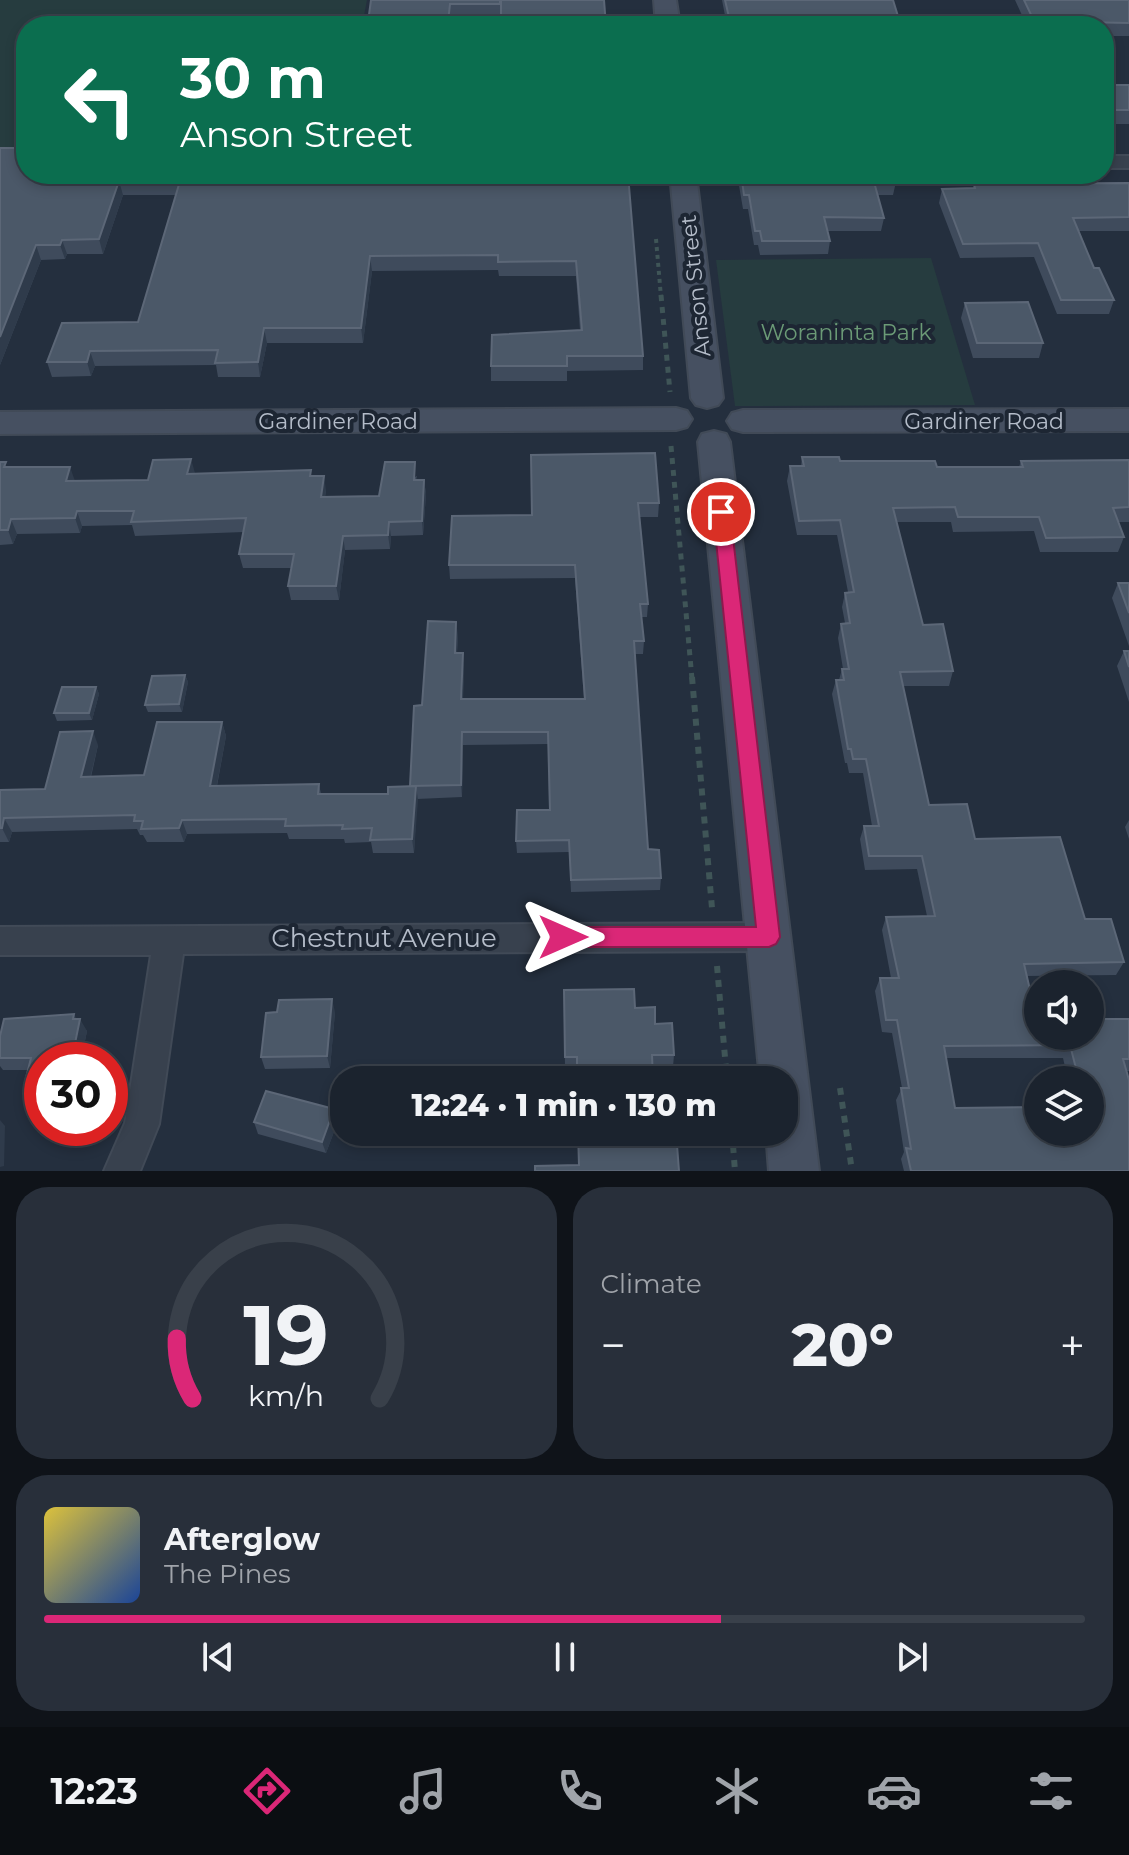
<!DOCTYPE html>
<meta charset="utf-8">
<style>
body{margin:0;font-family:Montserrat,sans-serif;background:#282f3a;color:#f1f3f6;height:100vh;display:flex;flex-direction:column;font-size:30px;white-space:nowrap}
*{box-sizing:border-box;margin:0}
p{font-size:26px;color:#a0a4aa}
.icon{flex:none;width:44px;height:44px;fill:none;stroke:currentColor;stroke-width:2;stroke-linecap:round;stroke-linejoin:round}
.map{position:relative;height:1171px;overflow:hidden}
.details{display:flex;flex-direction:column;gap:16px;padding:16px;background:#0f1319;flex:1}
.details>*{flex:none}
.top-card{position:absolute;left:16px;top:16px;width:1098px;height:168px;border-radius:32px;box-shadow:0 4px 12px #0003,0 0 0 2px #39404a;background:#0b6e4f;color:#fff;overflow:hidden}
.tools{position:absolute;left:1024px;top:970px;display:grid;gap:16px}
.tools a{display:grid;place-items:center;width:80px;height:80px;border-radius:50%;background:#1b232e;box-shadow:0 4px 12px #0003,0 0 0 2px #39404a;font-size:40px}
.speed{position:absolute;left:24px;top:1042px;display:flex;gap:16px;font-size:40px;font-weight:700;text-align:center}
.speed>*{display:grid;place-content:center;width:104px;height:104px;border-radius:50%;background:#1b232e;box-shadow:0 4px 12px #0003,0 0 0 2px #39404a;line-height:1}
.speed .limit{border:12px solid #d22;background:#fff;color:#111}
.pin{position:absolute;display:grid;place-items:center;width:68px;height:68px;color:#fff;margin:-34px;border:4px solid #fff;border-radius:50%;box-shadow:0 2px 8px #0007}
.me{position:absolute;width:88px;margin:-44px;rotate:90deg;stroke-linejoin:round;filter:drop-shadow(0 0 6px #0008)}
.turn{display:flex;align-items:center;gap:28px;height:168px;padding:0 32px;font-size:36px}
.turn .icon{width:104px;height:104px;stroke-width:2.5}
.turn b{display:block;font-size:56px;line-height:68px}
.big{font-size:60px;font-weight:800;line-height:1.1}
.details .widget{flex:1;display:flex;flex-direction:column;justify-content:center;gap:12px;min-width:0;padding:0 28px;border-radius:32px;background:#282f3a}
.details .dial{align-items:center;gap:0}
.dial svg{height:208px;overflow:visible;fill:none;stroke:#39404a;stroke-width:7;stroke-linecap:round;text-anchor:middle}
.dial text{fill:#f1f3f6;stroke:none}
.song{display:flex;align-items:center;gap:24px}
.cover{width:96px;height:96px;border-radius:12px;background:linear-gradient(135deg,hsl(50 70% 55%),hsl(220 70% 35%))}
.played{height:8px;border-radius:4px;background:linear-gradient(90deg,#db2777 65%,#39404a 65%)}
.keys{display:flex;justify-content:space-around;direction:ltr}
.heat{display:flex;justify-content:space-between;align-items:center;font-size:44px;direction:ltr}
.details .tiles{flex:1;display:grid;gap:16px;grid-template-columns:1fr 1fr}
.widget:last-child{grid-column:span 2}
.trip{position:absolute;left:330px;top:1066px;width:468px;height:80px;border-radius:32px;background:#1b232e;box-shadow:0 4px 12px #0003,0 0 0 2px #39404a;font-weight:800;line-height:80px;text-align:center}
.dock{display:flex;height:128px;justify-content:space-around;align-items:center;background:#0b0e12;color:#a0a4aa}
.dock .icon{width:56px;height:56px}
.dock .current{color:#db2777}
.dock b{font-size:36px;color:#f1f3f6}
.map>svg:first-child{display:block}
.green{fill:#263c3f}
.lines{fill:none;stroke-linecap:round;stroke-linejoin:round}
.street-casing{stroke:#414a57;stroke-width:4}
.secondary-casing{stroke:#414a57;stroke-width:4}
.path-far2{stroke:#3f5557;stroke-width:4;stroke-dasharray:4 4;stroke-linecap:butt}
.path-far1{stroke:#3f5557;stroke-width:5;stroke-dasharray:6 6;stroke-linecap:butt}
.path{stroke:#3f5557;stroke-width:6;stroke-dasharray:7 7;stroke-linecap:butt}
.street{fill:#38414e;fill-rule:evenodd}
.secondary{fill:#465061;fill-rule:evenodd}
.wall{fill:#3f4b5c;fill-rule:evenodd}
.shaded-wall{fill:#2f3b4b}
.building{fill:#4b5868;stroke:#5c6777;stroke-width:2;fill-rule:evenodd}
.route{fill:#db2777;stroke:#8e194d;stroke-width:2}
.labels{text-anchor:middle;stroke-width:8;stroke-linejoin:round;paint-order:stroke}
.street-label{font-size:22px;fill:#b4bcc9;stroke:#1d2633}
.park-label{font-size:22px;fill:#6b9a76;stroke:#1d2633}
.near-street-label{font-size:26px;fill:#b4bcc9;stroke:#1d2633}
</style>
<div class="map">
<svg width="1129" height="1171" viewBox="0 0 1129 1171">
<rect width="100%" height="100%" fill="#242f3e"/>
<g class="green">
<path d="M0 0H367L362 26H26V154H0Z"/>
<path d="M931 258 975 405 735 406 716 260Z"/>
</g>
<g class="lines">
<g class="street-casing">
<g id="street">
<rect x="1104" y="156" width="25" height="12"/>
<path d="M769 923 780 927 785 937 780 947 769 951 183 954 159 1124 140 1171H104L125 1123 151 955H0V927Z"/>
</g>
</g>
<g class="secondary-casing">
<g id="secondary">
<path d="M654 0H676L680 26H656Z"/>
<path d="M670 174H696L723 398 718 405 707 408 696 405 691 398Z"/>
<path d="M676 408 687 411 692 419 687 427 676 430 0 434V412Z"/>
<path d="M1129 409V431L743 432 732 429 727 421 732 413 743 410Z"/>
<path d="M714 431 726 434 730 442 819 1171H769L766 1132H784V1080H760L698 442 702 434Z"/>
</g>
</g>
<path class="path-far2" d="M656 239 661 297"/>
<g class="path-far1">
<path d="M661 295 670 392"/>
<path d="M671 446 692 679"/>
</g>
<g class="path">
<path d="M692 677 712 908"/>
<path d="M717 966 727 1080"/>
<path d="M840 1088 852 1171"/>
<path d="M732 1132 735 1171"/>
</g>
<use href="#street" class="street"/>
<use href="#secondary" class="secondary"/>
</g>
<g class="wall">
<path d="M371 0H604L501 16 451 17 450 26H368Z"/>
<path d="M722 0H893L901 26H727Z"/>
<path d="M1015 0H1129V36H1104V26H1027Z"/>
<rect x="1104" y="85" width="25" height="39"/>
<path d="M0 148 628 174 643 356V370L567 371V381H491V366L580 330 576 276H499L498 270 372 271 363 343H267L260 377H218L216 365 95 366 91 376 52 377 47 362 138 322 176 195H123L103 254H67L65 259 41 260 0 365Z"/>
<path d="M737 174H893L896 182 893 195H878L884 218 881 231H827L830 241 828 254 760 255 758 245H754L748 209H743Z"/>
<path d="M1129 183V231H1079L1094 268 1114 300 1109 314H1057L1034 257 960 258 939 203 942 189 973 188 974 184Z"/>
<path d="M965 303 1043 343 1039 358H973L961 318Z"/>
<path d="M531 455 659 503 658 517H640L648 604 647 617H641L644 641 643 654H635L648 849 661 878 660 890 571 892 569 852 517 853 516 841 549 810 548 744 463 745 462 797 417 799 414 853H373L371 842 345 843 344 839H289L287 833 187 834 184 842H147L143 835H140L137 829 12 832 9 842H0V790L45 789 98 745 91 777 144 775 222 722 226 736 217 786 319 784 321 794H388L410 786 422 705 458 635 457 653 464 666 463 699H584L575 578 450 579 449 565 532 515Z"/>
<path d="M802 457 937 467H1019L1021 461 1129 460V522H1118L1124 537 1118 552H1040L1034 531 953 532 951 522H897L923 625 953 671 949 686H903L929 805 1085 919 1124 962 1116 975 1027 976 1037 1020 1129 1019V1071H1126L1129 1171H904L901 1159 904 1152 896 1100 902 1088 892 1033 882 1032 875 991 880 978H891L882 930 886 917 927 916 917 869 865 870 860 839 864 826H872L863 773H849L847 763H845L832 694 836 680H839L842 669H843L838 638 841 624 845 623 842 607 845 593 848 592 837 535H797L787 481 790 466H801ZM946 1058H1063L1068 1080H1090V1132L955 1108Z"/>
<path d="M0 462 8 467 75 481 148 480 194 474 312 476 326 490 325 497 379 496 417 476 416 480H424L426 494 423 535 391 536 390 549 345 550 339 600H291L288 586 291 568H243L239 554 244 532 135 536 132 525 82 526 80 533 17 534 13 544 0 545Z"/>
<path d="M1118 583H1129V646L1112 598Z"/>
<path d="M1124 651H1129V702L1117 666Z"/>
<path d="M185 675 188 682 182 712H148L145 705Z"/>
<path d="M96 687 99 694 92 720 57 721 54 713Z"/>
<path d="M1129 820V839L1125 827Z"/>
<path d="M564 990 635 1008 655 1024 674 1055 673 1067 565 1069Z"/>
<path d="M335 1012 330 1068 265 1069 261 1057Z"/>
<path d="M77 1019 87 1031 81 1060H42V1094H33L25 1082 28 1070H3L0 1066V1036Z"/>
<path d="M338 1121 326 1153 258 1134 254 1122Z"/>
</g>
<g class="shaded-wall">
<path d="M119 181 123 195 103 254 99 239Z"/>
<path d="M62 240 67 254 65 259 60 245Z"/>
<path d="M36 245 41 260 0 365V337Z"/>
<path d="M370 256 372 271 363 343 361 328Z"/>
<path d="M264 328 267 343 260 377 258 362Z"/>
<path d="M90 351 95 366 91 376 87 362Z"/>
<path d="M191 459 195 473 187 474Z"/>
<path d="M70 467 75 481H66Z"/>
<path d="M324 476 326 490 323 511 321 497Z"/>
<path d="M424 480 426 494 423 535 422 521Z"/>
<path d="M77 511 82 526 80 533 75 518Z"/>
<path d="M11 519 17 534 13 544 8 530Z"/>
<path d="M389 522 391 536 390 549 388 535Z"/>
<path d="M343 536 345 550 339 600 336 586Z"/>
<path d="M456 622 458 635 456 666 455 653Z"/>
<path d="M463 653 464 666 462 712 461 699Z"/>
<path d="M185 675 188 682 182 712 179 704Z"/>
<path d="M96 687 99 694 92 720 89 713Z"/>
<path d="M222 722 226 736 214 800 210 786Z"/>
<path d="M93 731 98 745 87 791 81 777Z"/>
<path d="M462 732 463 745 462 797 461 785Z"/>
<path d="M416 786 418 800 414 853 412 839Z"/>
<path d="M4 818 12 832 9 842 2 828Z"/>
<path d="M182 820 187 834 184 842 179 828Z"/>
<path d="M332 999 335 1012 330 1068 327 1056Z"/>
<path d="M74 1014 79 1024 80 1019 87 1031 81 1060H73L72 1058Z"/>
<path d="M334 1109 338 1121 326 1153 322 1142Z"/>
<path d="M0 1120 5 1126 4 1166 0 1167Z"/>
</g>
<g class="building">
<path d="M371 0H500V4H450L448 22H368Z"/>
<path d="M501 0H604L606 26H501Z"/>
<path d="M725 0H893L901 26H731Z"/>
<path d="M1024 0H1129V23L1034 21Z"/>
<rect x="1104" y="85" width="25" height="25"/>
<path d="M0 148H26V174H628L643 356H567V366H491L492 335 582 330 576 261 498 262V255L370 256 361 328H264L258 362 215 363 218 350 90 351 87 362H47L62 323 138 322 180 181H119L99 239 62 240 60 245H36L0 337Z"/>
<path d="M741 174H893L896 182H874L884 218 824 217 830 241H762L760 231H755L749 195H744Z"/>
<path d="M1129 183V217L1073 218 1094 268H1099L1114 300H1061L1038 243 963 244 942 189 975 188 974 184Z"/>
<path d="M1028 302 1043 343H977L965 303Z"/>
<path d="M655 453 659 503H638L648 604H640L644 641H634L648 849 659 850 661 878 571 880 569 840 516 841 517 810H550L548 732H462L461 785 410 786 414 706 422 705 428 621 456 622 455 653H463L461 699H585L575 565H449L452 516 532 515 531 455Z"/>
<path d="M802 457H839L840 461H935L937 467H1023L1021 461 1129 460V507L1113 508 1124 537 1046 538 1039 517H958L955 507 893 508 923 625 943 624 953 671 900 672 929 805 967 804 975 839 1060 837 1085 919H1111L1124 962 1024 964 1037 1020H1038V1036H1090V1019H1129V1059H1123L1129 1080V1171H911L906 1148 911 1149 901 1088H909L897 1020H886L880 978H899L886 917 935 916 922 856H869L864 826H879L866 759H853L851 749H848L836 680H844L842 669H849L841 624 850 623 845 593 854 592 840 520 799 521 790 466H804ZM1070 1045 1079 1080H1090V1132H1038V1107L955 1108 944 1046Z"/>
<path d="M191 459 187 474 311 470 310 476H324L321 497 379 496 385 462H415L414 480H424L422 521 389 522 388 535 343 536 336 586H288L294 554H239L246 518 131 522 134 511H77L75 518 11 519 8 530H0V462H6L4 467H70L66 481 148 480 153 460Z"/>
<path d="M1118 583H1129V613Z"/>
<path d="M1124 651H1129V667Z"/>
<path d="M185 675 179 704 145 705 152 676Z"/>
<path d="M62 687H96L89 713H54Z"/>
<path d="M157 722H222L210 786 319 784 318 794H388V787L416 786 412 839 370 840 372 828 342 829 343 825 285 826 286 819 182 820 179 828 141 829 143 821H134L135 815 4 818 2 828H0V790L45 789 60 732 93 731 81 777 144 775Z"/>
<path d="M634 989 635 1008 655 1007V1024L672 1023 674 1055H652L653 1080H577V1057H565L564 990Z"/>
<path d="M332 999 327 1056 261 1057 266 1013 277 1012 279 1000Z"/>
<path d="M74 1014 73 1019H80L72 1058H63V1060H42V1082H25L31 1058H0V1036L4 1019Z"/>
<path d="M516 1067 515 1080H467V1068Z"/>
<path d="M266 1091 334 1109 322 1142 254 1122Z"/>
<path d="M578 1132H676L679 1171H535V1166L579 1165Z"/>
</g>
<path class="route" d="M721 505 730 512 780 937 776 944 769 947H563L556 944 552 937 556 930 563 927H756L713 512Z"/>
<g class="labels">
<g class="street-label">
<text transform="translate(695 286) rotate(-96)" y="8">Anson Street</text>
<text x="338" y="429">Gardiner Road</text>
<text x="984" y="429">Gardiner Road</text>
</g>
<g class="park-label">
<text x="846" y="340">Woraninta Park</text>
</g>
<g class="near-street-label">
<text x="384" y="947">Chestnut Avenue</text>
</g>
</g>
</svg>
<div class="tools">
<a><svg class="icon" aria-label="sound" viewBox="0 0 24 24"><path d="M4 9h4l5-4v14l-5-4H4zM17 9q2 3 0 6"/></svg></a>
<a><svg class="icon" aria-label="layers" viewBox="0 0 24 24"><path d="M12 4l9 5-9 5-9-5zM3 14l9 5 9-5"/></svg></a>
</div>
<div class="speed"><div class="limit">30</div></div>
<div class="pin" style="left:721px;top:512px;background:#d93025"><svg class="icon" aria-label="arrive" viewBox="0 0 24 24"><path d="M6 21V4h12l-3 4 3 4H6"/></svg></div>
<svg class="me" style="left:563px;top:937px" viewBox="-20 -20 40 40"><path d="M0-17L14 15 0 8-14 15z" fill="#db2777" stroke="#fff" stroke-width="4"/></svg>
<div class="trip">12:24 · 1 min · 130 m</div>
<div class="top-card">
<div class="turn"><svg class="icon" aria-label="left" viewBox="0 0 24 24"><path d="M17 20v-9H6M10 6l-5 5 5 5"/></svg><div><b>30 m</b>Anson Street</div></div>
</div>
</div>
<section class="details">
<div class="tiles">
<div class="widget dial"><svg viewBox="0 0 100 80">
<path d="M14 69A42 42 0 1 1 86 69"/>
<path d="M14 69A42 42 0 0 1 8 46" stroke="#db2777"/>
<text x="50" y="56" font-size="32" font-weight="700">19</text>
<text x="50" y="72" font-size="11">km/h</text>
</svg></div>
<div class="widget"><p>Climate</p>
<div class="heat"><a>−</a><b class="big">20°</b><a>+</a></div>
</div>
<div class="widget">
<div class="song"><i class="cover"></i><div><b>Afterglow</b><p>The Pines</p></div></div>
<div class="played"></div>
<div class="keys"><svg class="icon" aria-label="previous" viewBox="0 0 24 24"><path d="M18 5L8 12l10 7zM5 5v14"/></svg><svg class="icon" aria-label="pause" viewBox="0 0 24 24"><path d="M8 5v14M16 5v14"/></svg><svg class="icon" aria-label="next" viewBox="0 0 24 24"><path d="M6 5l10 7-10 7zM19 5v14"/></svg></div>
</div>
</div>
</section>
<nav class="dock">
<b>12:23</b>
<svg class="icon current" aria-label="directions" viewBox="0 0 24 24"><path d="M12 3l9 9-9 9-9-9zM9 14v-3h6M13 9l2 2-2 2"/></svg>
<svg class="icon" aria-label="music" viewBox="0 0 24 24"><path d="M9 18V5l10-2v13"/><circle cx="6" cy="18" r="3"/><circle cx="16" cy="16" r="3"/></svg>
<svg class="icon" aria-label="phone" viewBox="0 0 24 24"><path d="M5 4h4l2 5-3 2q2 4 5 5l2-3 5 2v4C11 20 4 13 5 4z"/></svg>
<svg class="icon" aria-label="climate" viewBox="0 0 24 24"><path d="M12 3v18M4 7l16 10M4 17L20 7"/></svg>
<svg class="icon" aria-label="car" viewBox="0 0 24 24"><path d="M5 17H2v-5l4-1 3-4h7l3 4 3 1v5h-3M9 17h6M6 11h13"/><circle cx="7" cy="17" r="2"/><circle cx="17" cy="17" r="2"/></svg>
<svg class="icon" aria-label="filters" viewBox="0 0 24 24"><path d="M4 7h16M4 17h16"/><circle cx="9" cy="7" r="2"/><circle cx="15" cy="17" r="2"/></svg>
</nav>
